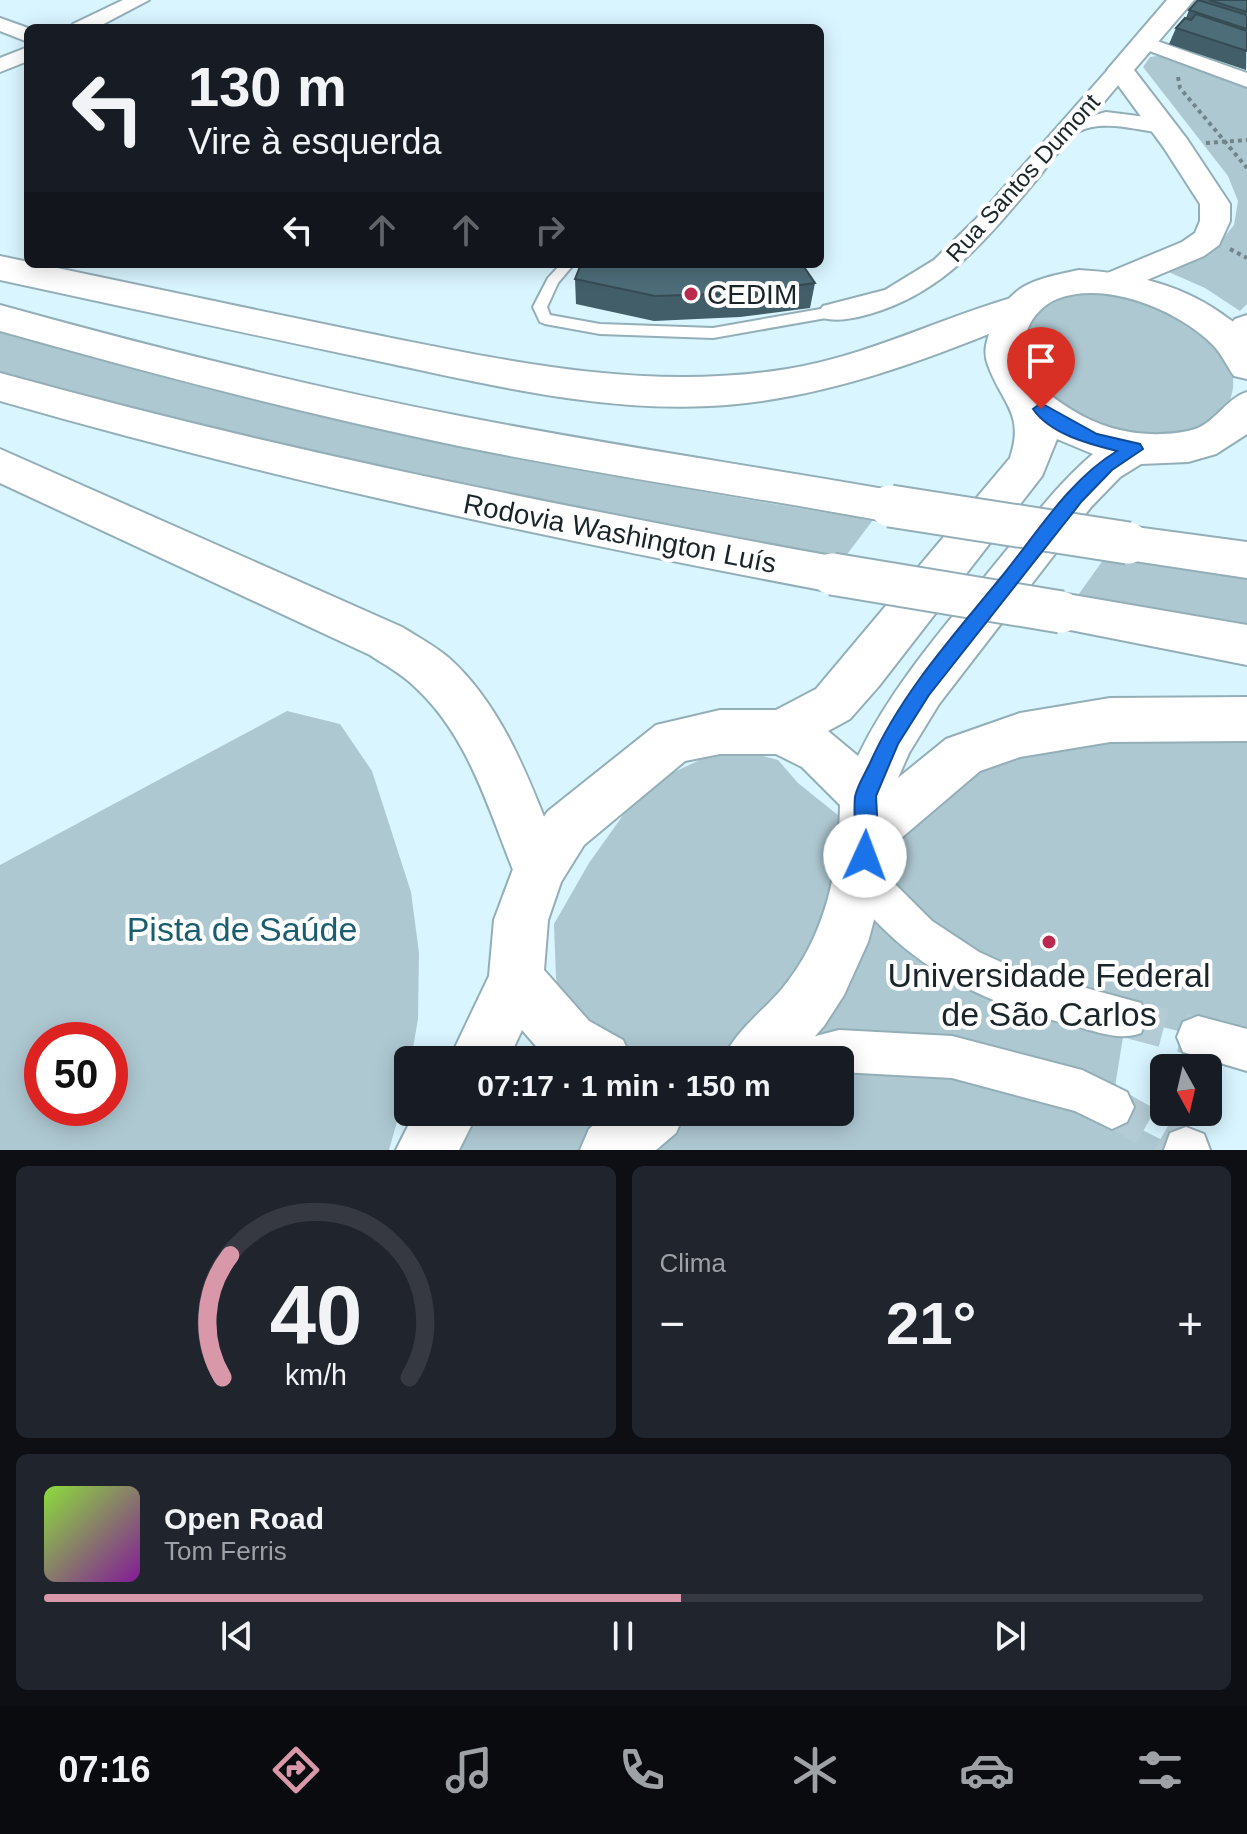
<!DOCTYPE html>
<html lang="pt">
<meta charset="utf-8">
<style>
body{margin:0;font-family:Helvetica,sans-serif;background:#20242c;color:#f1f3f6;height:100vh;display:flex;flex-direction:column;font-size:30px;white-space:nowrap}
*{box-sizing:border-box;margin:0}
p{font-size:26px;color:#9ea1a6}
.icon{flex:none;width:44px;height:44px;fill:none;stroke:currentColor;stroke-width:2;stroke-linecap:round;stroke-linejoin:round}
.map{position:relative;height:1150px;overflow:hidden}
.sheet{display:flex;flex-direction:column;gap:16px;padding:16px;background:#0d0f14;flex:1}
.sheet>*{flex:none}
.hud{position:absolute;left:24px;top:24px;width:800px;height:244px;border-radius:12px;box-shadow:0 4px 20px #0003;background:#171b24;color:#f1f3f6;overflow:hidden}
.needle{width:52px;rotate:172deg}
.buttons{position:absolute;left:1150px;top:1054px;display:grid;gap:16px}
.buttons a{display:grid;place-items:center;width:72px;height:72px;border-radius:12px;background:#171b24;box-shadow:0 4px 20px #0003;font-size:40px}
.speed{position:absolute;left:24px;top:1022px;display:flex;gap:16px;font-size:40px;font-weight:700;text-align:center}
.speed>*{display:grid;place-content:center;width:104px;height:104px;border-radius:50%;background:#171b24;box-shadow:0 4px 20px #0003;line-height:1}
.speed .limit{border:12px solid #d22;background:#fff;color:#111}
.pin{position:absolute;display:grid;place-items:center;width:68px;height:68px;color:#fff;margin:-82px -34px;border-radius:50% 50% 50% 0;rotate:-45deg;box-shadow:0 0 8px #0007}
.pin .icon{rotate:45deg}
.me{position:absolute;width:88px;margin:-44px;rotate:2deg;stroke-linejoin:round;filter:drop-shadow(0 0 6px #0008)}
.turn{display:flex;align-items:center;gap:28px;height:168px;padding:0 32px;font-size:36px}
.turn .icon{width:104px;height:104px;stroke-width:2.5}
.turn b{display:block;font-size:56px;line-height:68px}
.lanes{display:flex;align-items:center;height:76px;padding:0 32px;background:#0003;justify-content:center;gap:40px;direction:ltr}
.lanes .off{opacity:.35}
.big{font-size:60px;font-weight:700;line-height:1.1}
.sheet .tile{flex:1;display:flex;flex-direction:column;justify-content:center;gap:12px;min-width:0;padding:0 28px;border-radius:12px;background:#20242c}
.sheet .dial{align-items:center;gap:0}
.dial svg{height:208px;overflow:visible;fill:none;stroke:#363941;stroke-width:7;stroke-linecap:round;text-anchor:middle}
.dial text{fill:#f1f3f6;stroke:none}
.song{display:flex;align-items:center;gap:24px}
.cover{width:96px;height:96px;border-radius:12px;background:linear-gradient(135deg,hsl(90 70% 55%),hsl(290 70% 35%))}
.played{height:8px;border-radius:4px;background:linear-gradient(90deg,#d898aa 55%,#363941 55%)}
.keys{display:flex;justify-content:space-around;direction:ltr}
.heat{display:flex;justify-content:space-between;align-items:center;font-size:44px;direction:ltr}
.sheet .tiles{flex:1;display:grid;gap:16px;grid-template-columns:1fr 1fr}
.tile:last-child{grid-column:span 2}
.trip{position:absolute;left:394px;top:1046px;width:460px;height:80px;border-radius:12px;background:#171b24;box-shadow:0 4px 20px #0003;font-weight:700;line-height:80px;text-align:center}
.tab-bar{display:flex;height:128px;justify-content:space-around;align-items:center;background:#090b0e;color:#9ea1a6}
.tab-bar .icon{width:56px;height:56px}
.tab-bar .on{color:#d898aa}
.tab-bar b{font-size:36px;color:#f1f3f6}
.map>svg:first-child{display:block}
.green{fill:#aec8d2;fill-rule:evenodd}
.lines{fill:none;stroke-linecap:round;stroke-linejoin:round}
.minor-tunnel{stroke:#b3cbd4;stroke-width:39;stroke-dasharray:39 19;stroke-linecap:butt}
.service-casing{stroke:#94aeb8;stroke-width:4}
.minor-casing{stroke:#94aeb8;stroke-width:4}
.tertiary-casing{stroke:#94aeb8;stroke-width:4}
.secondary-casing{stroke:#94aeb8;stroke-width:4}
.motorway-casing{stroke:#94aeb8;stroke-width:4}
.path{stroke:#71848a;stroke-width:4;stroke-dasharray:4 4;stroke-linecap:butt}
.service{fill:#fff;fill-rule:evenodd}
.minor{fill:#fff;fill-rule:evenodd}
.tertiary{fill:#fff;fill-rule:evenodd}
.secondary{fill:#fff;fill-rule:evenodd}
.motorway{fill:#fff;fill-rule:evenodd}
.motorway-bridge-casing{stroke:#94aeb8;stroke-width:45;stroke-linecap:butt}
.motorway-bridge{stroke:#fff;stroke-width:41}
.wall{fill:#425e68}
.building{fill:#4d6d79;stroke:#364c55;stroke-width:2}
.route{fill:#1a73e8;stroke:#114b97;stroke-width:2}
.poi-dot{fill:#ba294e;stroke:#fff;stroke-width:3}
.labels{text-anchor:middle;stroke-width:8;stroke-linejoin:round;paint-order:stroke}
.far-street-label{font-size:24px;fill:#1a2529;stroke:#fff}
.poi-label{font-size:28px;fill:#1a2529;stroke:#fff;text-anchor:start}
.street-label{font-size:28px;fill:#1a2529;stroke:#fff}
.near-park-label{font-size:34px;fill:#1a5d70;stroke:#fff}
.near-poi-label{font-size:34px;fill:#1a2529;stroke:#fff}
</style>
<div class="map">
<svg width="1247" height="1150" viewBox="0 0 1247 1150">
<rect width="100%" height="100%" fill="#d9f5ff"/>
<g class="green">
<path d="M1163 55 1247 82V304L1240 311 1205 288 1164 270 1217 246 1234 225 1238 201 1228 176 1143 67 1150 57Z"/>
<path d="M1086 290C1137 292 1193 309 1225 353 1232 362 1234 377 1233 388 1226 438 1168 439 1129 432 1116 430 1099 430 1087 425 1069 418 1044 394 1028 381L1017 331 1054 297Z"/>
<path d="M0 330C164 382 333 420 502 454 625 478 748 501 873 520L845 557C560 516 276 455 0 372Z"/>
<path d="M1106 556 1247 578V626L1076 598Z"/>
<path d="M287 711 340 724 372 771 411 892 419 953 418 1019 411 1060H408L406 1090 389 1150H0V865ZM42 1040H110V1108H42Z"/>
<path d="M1247 721V1048L1126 1018 1112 1106 950 1052 761 1060 867 887 1027 991 865 878 869 835 964 758Z"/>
<path d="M751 753 778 760 798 783 864 836 861 878 749 1060H609L569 1039 556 978 554 924 589 863 626 811 653 782 708 756Z"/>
<path d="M841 1060 954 1066 1085 1101 1182 1150H623L675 1112H840Z"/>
<path d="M451 1112H649L600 1150H430Z"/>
</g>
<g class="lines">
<g class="minor-tunnel">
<path d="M1126 1018 1198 1037"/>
<path d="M1112 1107 1186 1149"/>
</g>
<g class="service-casing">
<path id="service" d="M561 264H574L558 283 547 307 550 315 600 324 713 328 832 307 839 312 832 317 713 338 600 334 545 324 540 322 533 307 548 278Z"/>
</g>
<g class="minor-casing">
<g id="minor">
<path d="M123 0H149L96 28H70L73 24Z"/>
<path d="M0 18 28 28V42L0 31Z"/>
<path d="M1143 36 1247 73V87L1136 46 1133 42Z"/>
<path d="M28 47V61L0 72V58Z"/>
<path d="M1120 64 1131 70 1092 116 1106 112 1162 119 1170 121 1173 126 1170 131 1162 133C1136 130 1102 119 1078 132 1066 139 1047 167 1038 178 992 232 951 286 882 310 864 316 841 323 823 318L819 312 823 306 885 290 934 260 976 219 1112 65Z"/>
<path d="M862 859 876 865 932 921 979 952 1016 969 1141 1003 1147 1018 1141 1033C1119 1041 1098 1032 1075 1026 997 1007 927 977 872 917 861 904 850 894 843 878L848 865Z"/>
<path d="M1198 1016 1247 1029V1071L1183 1052 1177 1037 1183 1022Z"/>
<path d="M839 1030 952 1036 1082 1070 1127 1092 1134 1107 1127 1122 1112 1129 1075 1111 952 1078 840 1072V1060H775L781 1045Z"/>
<path d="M1186 1127 1204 1134 1210 1150H1164L1170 1133Z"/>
</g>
</g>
<g class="tertiary-casing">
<g id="tertiary">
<path d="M1167 0H1194L1134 70 1187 139 1230 204V221L1219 245 1204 256 1116 293 1105 290 1100 282 1105 274 1182 242 1195 233 1200 221V204L1164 148 1107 70Z"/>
<path d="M1247 315V359L1222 350 1217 342 1235 319Z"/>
</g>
</g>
<g class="secondary-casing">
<g id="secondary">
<path d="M1079 270C1133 273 1185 285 1229 319 1235 323 1244 329 1247 336 1247 348 1247 367 1247 379L1234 376C1227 366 1221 353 1213 345 1178 310 1106 280 1057 299 1044 304 1033 316 1028 328 1013 368 1040 390 1072 410 1107 432 1148 439 1188 431 1215 426 1224 399 1247 392V434L1216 454 1188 462 1141 464 1120 477 1091 507 939 704 909 753 890 796 887 872 868 942 844 995 824 1026 794 1060H723C735 1031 761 1013 781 990 825 938 839 872 840 805L802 767 776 754H720L685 761 584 845 561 882 548 920 544 970 589 1021 623 1040 632 1060H548L522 1030 508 1060H449L489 976 494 920 513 869 520 851 548 811 656 725 720 710H776L816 689 1010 458C1025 413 1002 404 988 365 983 352 986 342 991 329 1010 283 1033 280 1079 270ZM1057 439 1093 454C1056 485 1027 526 996 563 946 625 893 684 858 756L828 731 850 719 879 686 1042 476Z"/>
<path d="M415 1112H478L459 1150H396Z"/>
<path d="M609 1112H685L676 1133 656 1150H580L589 1129Z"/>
</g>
</g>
<g class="motorway-casing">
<g id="motorway">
<path d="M0 256C120 281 245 308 367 333 506 361 645 392 787 369 868 356 940 318 1018 296L1031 299 1036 308 1031 317C936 356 839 394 737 404 616 416 495 386 378 361 252 335 126 307 0 280Z"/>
<path d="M0 305C152 347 305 386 460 416 602 444 747 465 890 490L905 494 911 506 905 518 890 522C747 496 602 475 459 446 305 414 152 374 0 331Z"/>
<path d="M0 373C274 449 552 505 832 556L848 561 854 574 848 587 832 592C552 539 274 480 0 401Z"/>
<path d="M0 449 402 627C418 637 435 646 449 658 509 712 535 797 565 869L558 887 539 895 520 887C491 819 472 739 415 687 402 674 385 665 370 655L0 483Z"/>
<path d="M1128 526 1247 542V578L1128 560 1113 555 1106 543 1113 531Z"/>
<path d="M1061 593 1247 625V665L1045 625 1038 612 1045 599Z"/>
<path d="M1247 697V741L1110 742 1020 757 980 771 886 851 868 859 850 851 842 834 850 817 946 739 1020 713 1110 698Z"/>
</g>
</g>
<g class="path">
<path d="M1178 77 1180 88 1247 168"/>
<path d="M1206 143 1247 140"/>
<path d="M1230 249 1247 258"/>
</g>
<use href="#service" class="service"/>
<use href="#minor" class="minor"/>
<use href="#tertiary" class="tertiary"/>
<use href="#secondary" class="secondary"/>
<use href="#motorway" class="motorway"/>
<g class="motorway-bridge-casing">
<g id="motorway-bridge">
<path d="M890 506 1128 543"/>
<path d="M832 574 1061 612"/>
</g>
</g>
<use href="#motorway-bridge" class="motorway-bridge"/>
</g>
<g class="wall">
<path d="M1198 0H1247L1246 70 1169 44 1176 28 1186 18 1189 10Z"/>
<path d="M575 279 815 283 810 308 740 317 654 321 576 304Z"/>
</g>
<g class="building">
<path d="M1198 0 1247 15V29L1189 10Z"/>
<path d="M1209 0H1247V12Z"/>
<path d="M1196 14 1247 31V51L1176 28 1185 18 1191 20Z"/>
<path d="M581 264H802L815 283 743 293 655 296 575 279Z"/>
</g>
<path class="route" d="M1041 403 1097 434 1140 444 1143 449 1112 470 1082 501 929 695 898 744 876 796 878 834 873 863 865 866 857 863C855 858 854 805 855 797 857 786 865 774 870 763 901 693 954 635 1003 575 1037 533 1070 479 1117 451 1089 444 1050 434 1033 409Z"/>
<g class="poi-dot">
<circle cx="691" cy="294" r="8"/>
<circle cx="1049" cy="942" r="8"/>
</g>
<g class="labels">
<g class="far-street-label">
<text transform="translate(1023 178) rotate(-48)" y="8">Rua Santos Dumont</text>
</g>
<g class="poi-label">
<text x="707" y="304">CEDIM</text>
</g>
<g class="street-label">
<text transform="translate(620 533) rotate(11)" y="10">Rodovia Washington Luís</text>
</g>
<g class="near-park-label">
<text x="242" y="941">Pista de Saúde</text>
</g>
<g class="near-poi-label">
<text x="1049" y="987">Universidade Federal<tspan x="1049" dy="39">de São Carlos</tspan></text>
</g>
</g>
</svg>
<div class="buttons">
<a><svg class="needle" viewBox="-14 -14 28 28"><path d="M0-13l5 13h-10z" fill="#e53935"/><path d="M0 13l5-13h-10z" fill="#9ea1a6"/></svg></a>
</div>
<div class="speed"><div class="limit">50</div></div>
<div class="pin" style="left:1041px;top:409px;background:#d93025"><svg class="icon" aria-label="arrive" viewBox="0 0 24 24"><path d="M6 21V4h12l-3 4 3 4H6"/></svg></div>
<svg class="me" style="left:865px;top:856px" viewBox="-20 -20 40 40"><circle r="19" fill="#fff"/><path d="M0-13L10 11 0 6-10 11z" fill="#1a73e8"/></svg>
<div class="trip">07:17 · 1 min · 150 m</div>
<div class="hud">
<div class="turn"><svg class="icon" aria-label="left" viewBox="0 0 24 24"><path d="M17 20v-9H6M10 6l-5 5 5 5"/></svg><div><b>130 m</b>Vire à esquerda</div></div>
<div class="lanes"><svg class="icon" aria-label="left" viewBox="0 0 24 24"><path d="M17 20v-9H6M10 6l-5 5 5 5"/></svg><svg class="icon off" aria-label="ahead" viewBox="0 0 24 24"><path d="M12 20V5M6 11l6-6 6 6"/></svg><svg class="icon off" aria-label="ahead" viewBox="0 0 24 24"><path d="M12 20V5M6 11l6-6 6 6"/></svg><svg class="icon off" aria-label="right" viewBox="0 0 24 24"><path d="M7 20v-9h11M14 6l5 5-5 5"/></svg></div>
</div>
</div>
<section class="sheet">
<div class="tiles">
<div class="tile dial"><svg viewBox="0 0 100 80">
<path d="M14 69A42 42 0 1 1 86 69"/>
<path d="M14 69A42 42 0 0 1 17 22" stroke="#d898aa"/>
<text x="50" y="56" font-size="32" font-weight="700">40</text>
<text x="50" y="72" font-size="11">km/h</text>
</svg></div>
<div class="tile"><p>Clima</p>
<div class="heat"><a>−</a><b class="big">21°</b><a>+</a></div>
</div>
<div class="tile">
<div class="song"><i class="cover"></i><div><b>Open Road</b><p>Tom Ferris</p></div></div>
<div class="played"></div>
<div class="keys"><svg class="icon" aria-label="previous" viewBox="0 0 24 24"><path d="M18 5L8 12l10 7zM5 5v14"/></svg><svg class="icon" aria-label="pause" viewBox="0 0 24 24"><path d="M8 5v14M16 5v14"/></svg><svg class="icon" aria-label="next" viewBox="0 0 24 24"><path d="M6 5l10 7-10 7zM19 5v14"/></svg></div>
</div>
</div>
</section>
<nav class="tab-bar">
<b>07:16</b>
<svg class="icon on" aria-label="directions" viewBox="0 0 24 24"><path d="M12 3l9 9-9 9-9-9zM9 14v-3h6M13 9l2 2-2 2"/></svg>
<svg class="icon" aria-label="music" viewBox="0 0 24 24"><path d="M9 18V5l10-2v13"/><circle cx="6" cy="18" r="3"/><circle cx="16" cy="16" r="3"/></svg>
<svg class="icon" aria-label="phone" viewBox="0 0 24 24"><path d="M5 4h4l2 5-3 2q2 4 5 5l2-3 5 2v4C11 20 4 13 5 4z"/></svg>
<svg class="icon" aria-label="climate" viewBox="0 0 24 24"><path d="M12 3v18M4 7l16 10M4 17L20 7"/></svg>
<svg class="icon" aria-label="car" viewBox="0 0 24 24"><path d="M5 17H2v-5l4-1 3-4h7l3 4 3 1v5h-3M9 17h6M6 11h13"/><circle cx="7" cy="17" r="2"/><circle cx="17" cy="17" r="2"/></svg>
<svg class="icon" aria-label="filters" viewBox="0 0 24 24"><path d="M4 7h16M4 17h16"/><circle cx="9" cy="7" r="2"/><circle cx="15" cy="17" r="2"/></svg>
</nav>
